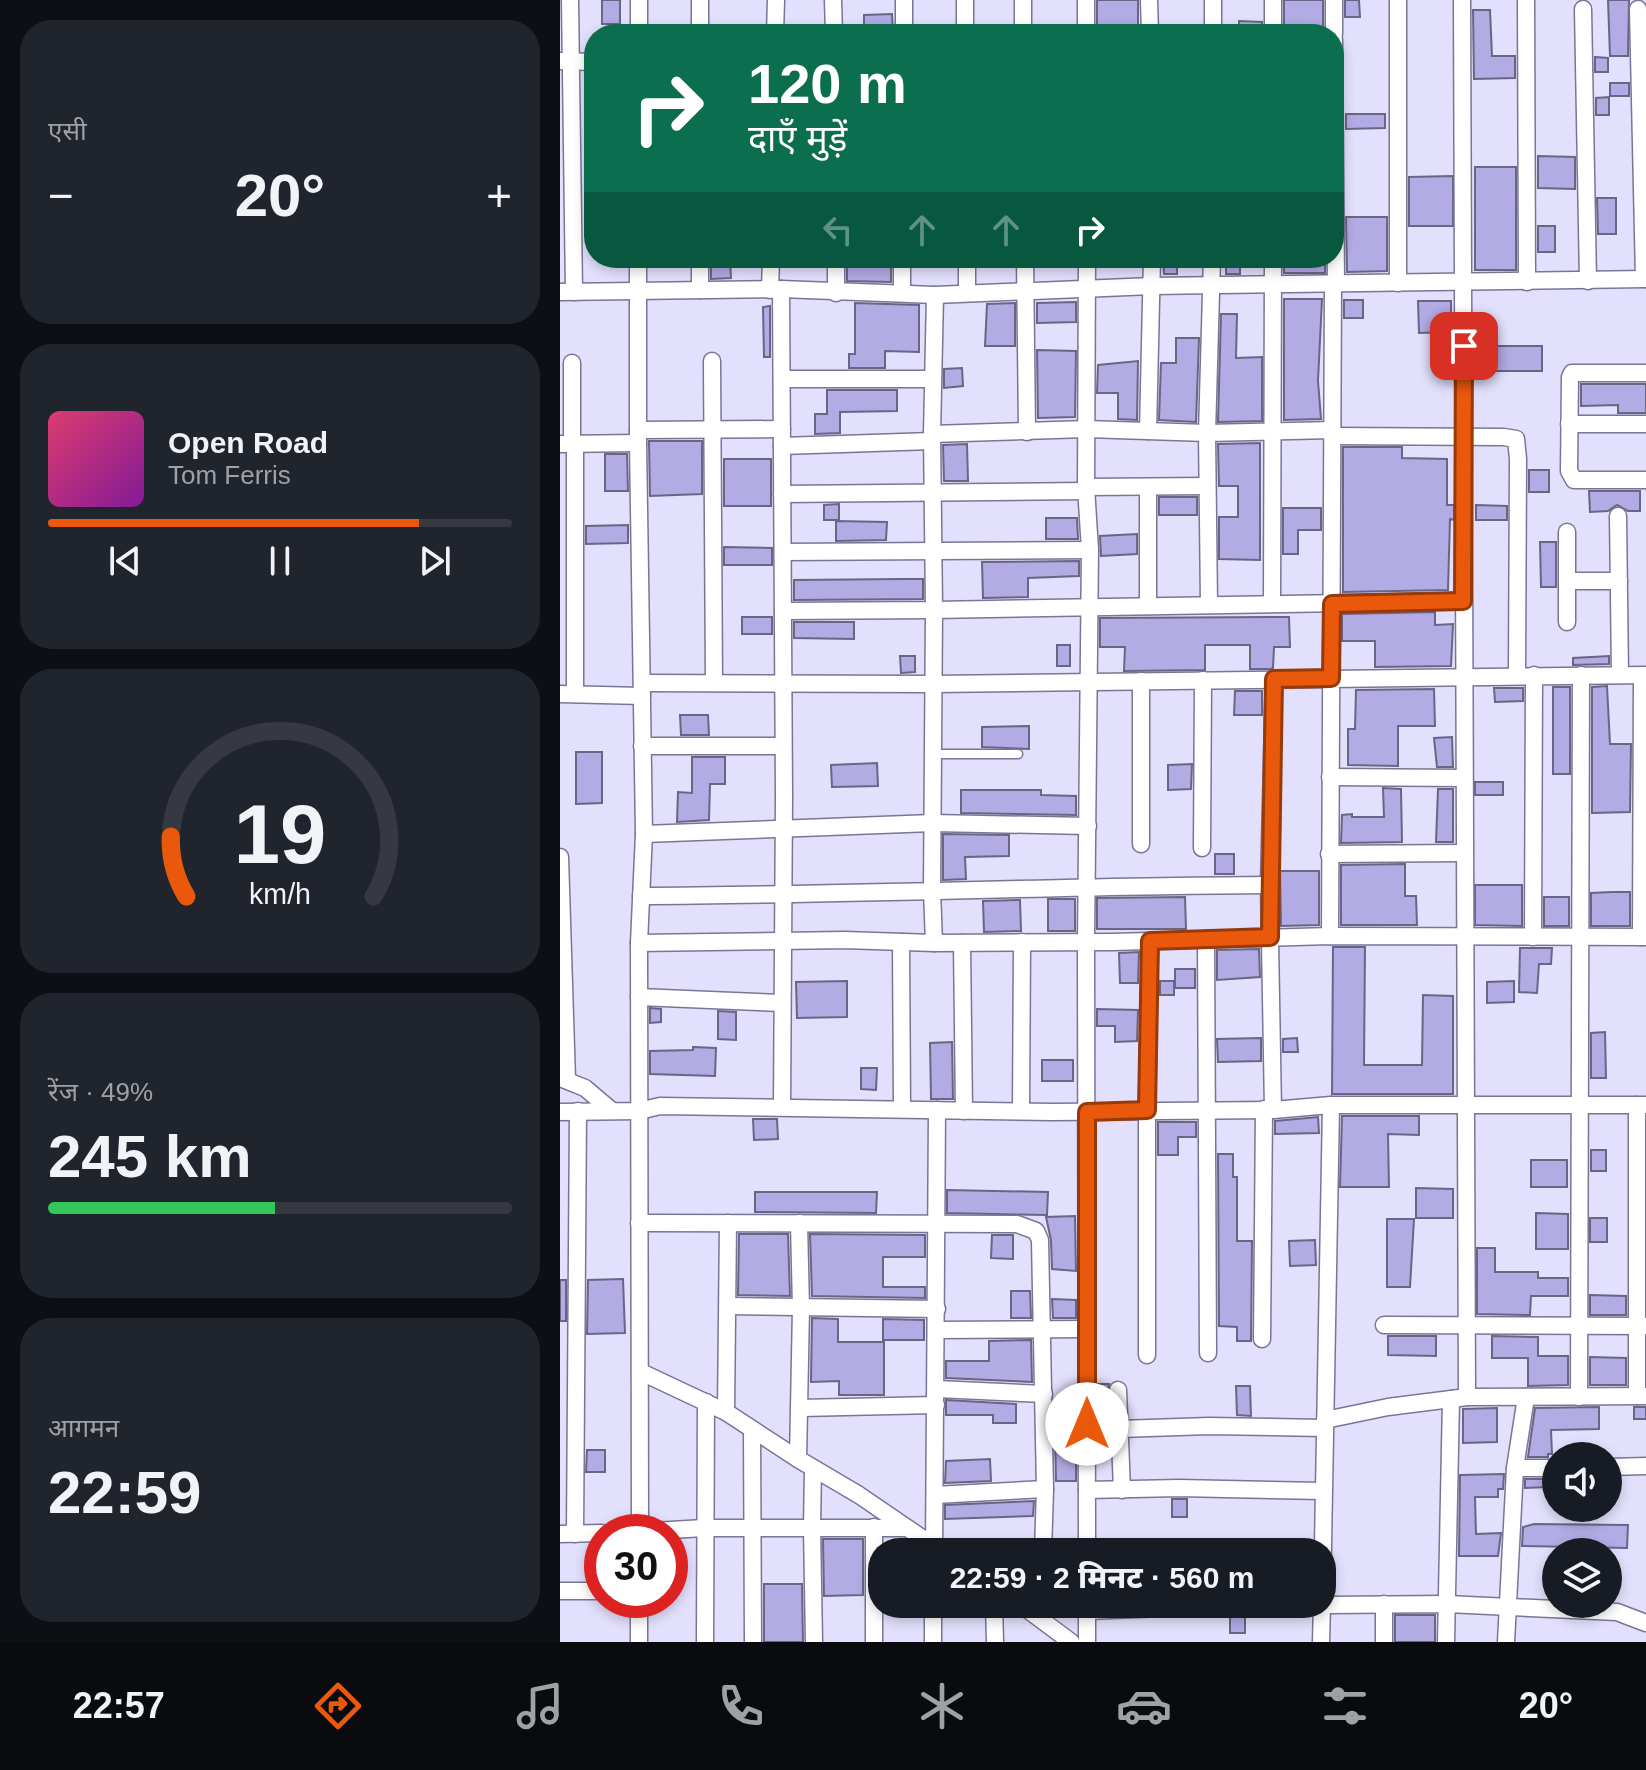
<!DOCTYPE html>
<html lang="hi">
<meta charset="utf-8">
<style>
body{margin:0;font-family:Helvetica,"Noto Sans Devanagari",sans-serif;background:#20242c;color:#f1f3f6;height:100vh;display:flex;flex-direction:column;font-size:30px;white-space:nowrap}
*{box-sizing:border-box;margin:0}
p{font-size:26px;color:#9ea1a6}
.icon{flex:none;width:44px;height:44px;fill:none;stroke:currentColor;stroke-width:2;stroke-linecap:round;stroke-linejoin:round}
.map{position:relative;flex:1;overflow:hidden}
.side{display:flex;flex-direction:column;gap:20px;padding:20px;background:#0d0f14;width:560px}
.side>*{flex:none}
.banner{position:absolute;left:24px;top:24px;width:760px;height:244px;border-radius:32px;box-shadow:0 4px 12px #0003;background:#0b6e4f;color:#fff;overflow:hidden}
.tools{position:absolute;left:982px;top:1442px;display:grid;gap:16px}
.tools a{display:grid;place-items:center;width:80px;height:80px;border-radius:50%;background:#171b24;box-shadow:0 4px 12px #0003;font-size:40px}
.speed{position:absolute;left:24px;top:1514px;display:flex;gap:16px;font-size:40px;font-weight:700;text-align:center}
.speed>*{display:grid;place-content:center;width:104px;height:104px;border-radius:50%;background:#171b24;box-shadow:0 4px 12px #0003;line-height:1}
.speed .limit{border:12px solid #d22;background:#fff;color:#111}
.pin{position:absolute;display:grid;place-items:center;width:68px;height:68px;color:#fff;margin:-34px;border-radius:16px;box-shadow:0 4px 12px #0006}
.me{position:absolute;width:88px;margin:-44px;rotate:0deg;stroke-linejoin:round;filter:drop-shadow(0 0 6px #0008)}
.turn{display:flex;align-items:center;gap:28px;height:168px;padding:0 32px;font-size:36px}
.turn .icon{width:104px;height:104px;stroke-width:2.5}
.turn b{display:block;font-size:56px;line-height:68px}
.lanes{display:flex;align-items:center;height:76px;padding:0 32px;background:#0003;justify-content:center;gap:40px;direction:ltr}
.lanes .off{opacity:.35}
.big{font-size:60px;font-weight:800;line-height:1.1}
.side .tile{flex:1;display:flex;flex-direction:column;justify-content:center;gap:12px;min-width:0;padding:0 28px;border-radius:32px;background:#20242c}
.side .dial{align-items:center;gap:0}
.dial svg{height:208px;overflow:visible;fill:none;stroke:#363941;stroke-width:7;stroke-linecap:round;text-anchor:middle}
.dial text{fill:#f1f3f6;stroke:none}
.song{display:flex;align-items:center;gap:24px}
.cover{width:96px;height:96px;border-radius:12px;background:linear-gradient(135deg,hsl(340 70% 55%),hsl(290 70% 35%))}
.played{height:8px;border-radius:4px;background:linear-gradient(90deg,#ea580c 80%,#363941 80%)}
.keys{display:flex;justify-content:space-around;direction:ltr}
.heat{display:flex;justify-content:space-between;align-items:center;font-size:44px;direction:ltr}
.charge{height:12px;border-radius:6px;background:linear-gradient(90deg,#34c759 49%,#363941 0)}
.trip{position:absolute;left:308px;top:1538px;width:468px;height:80px;border-radius:32px;background:#171b24;box-shadow:0 4px 12px #0003;font-weight:800;line-height:80px;text-align:center}
.tab-bar{display:flex;height:128px;justify-content:space-around;align-items:center;background:#090b0e;color:#9ea1a6}
.tab-bar .icon{width:56px;height:56px}
.tab-bar .current{color:#ea580c}
.tab-bar b{font-size:36px;color:#f1f3f6}
main{display:flex;flex:1;min-height:0}
.map>svg:first-child{display:block}
.building{fill:#b2abe4;stroke:#696585;stroke-width:2}
.lines{fill:none;stroke-linecap:round;stroke-linejoin:round}
.service-casing{stroke:#797596;stroke-width:11}
.minor-casing{stroke:#797596;stroke-width:19}
.service{stroke:#fff;stroke-width:8}
.minor{stroke:#fff;stroke-width:16}
.route-casing{stroke:#983908;stroke-width:20}
.route{stroke:#ea580c;stroke-width:14}
</style>
<main>
<section class="side">
<div class="tile"><p>एसी</p>
<div class="heat"><a>−</a><b class="big">20°</b><a>+</a></div>
</div>
<div class="tile">
<div class="song"><i class="cover"></i><div><b>Open Road</b><p>Tom Ferris</p></div></div>
<div class="played"></div>
<div class="keys"><svg class="icon" aria-label="previous" viewBox="0 0 24 24"><path d="M18 5L8 12l10 7zM5 5v14"/></svg><svg class="icon" aria-label="pause" viewBox="0 0 24 24"><path d="M8 5v14M16 5v14"/></svg><svg class="icon" aria-label="next" viewBox="0 0 24 24"><path d="M6 5l10 7-10 7zM19 5v14"/></svg></div>
</div>
<div class="tile dial"><svg viewBox="0 0 100 80">
<path d="M14 69A42 42 0 1 1 86 69"/>
<path d="M14 69A42 42 0 0 1 8 46" stroke="#ea580c"/>
<text x="50" y="56" font-size="32" font-weight="700">19</text>
<text x="50" y="72" font-size="11">km/h</text>
</svg></div>
<div class="tile"><p>रेंज · 49%</p><b class="big">245 km</b><div class="charge"></div></div>
<div class="tile"><p>आगमन</p><b class="big">22:59</b></div>
</section>
<div class="map">
<svg width="1086" height="1642" viewBox="0 0 1086 1642">
<rect width="100%" height="100%" fill="#e3e0fd"/>
<g class="building">
<rect x="42" y="0" width="18" height="24"/>
<rect x="537" y="0" width="41" height="34"/>
<path d="M724 0H763V34L724 33Z"/>
<path d="M785 0H799L800 17H785Z"/>
<path d="M1048 0H1069L1068 56H1050Z"/>
<path d="M913 10H930L932 56H955V78L914 79Z"/>
<path d="M332 14 333 34H304V15Z"/>
<path d="M679 21 702 22V34H679Z"/>
<path d="M1035 57 1048 58V72H1035Z"/>
<rect x="1050" y="83" width="19" height="13"/>
<path d="M1049 97V115H1036V98Z"/>
<path d="M786 114H825V128L786 129Z"/>
<path d="M978 156 1015 157V189L978 188Z"/>
<rect x="915" y="167" width="41" height="103"/>
<path d="M893 176V226H849V177Z"/>
<path d="M1037 198H1056V234H1038Z"/>
<path d="M786 217H827V271L787 272Z"/>
<rect x="978" y="226" width="17" height="26"/>
<path d="M304 258H331V282L287 281V260Z"/>
<path d="M603 258H617V274H604Z"/>
<rect x="666" y="258" width="14" height="16"/>
<rect x="724" y="258" width="41" height="15"/>
<path d="M151 259H170L171 278 151 279Z"/>
<path d="M724 299H762L758 381 761 419 724 420Z"/>
<rect x="784" y="300" width="19" height="18"/>
<path d="M858 301H891V332L859 333Z"/>
<path d="M516 302V322L477 323V303Z"/>
<path d="M295 303 359 305V352L325 351V368H289V354H295Z"/>
<path d="M455 303V346H425L427 304Z"/>
<path d="M210 306V357H204L203 307Z"/>
<path d="M661 314H677L676 358 702 357V421L658 422Z"/>
<path d="M616 338H639L636 422 599 420 601 363H616Z"/>
<rect x="915" y="346" width="67" height="25"/>
<path d="M477 350 516 351 515 417 478 418Z"/>
<path d="M578 361 577 420 558 419V393H537L538 365Z"/>
<path d="M402 368 403 386 384 388V369Z"/>
<path d="M1021 384H1086V413H1058V405L1021 406Z"/>
<path d="M267 390H337V411L280 412V433L255 434V414H267Z"/>
<path d="M89 441H142V494L90 496Z"/>
<path d="M700 443V560L659 559V517H678V486H659L658 444Z"/>
<path d="M407 444 408 481H384L383 445Z"/>
<path d="M783 447H842V458L887 459V505H894V520L890 519 888 590 783 592Z"/>
<path d="M45 454H67L68 491H45Z"/>
<rect x="164" y="459" width="47" height="47"/>
<rect x="969" y="470" width="20" height="22"/>
<path d="M1029 491H1080V511H1068L1057 505 1048 511 1030 512Z"/>
<rect x="599" y="497" width="38" height="18"/>
<path d="M279 504V520H264V505Z"/>
<path d="M916 505 947 506V520H916Z"/>
<path d="M723 508H761V530H738V554H723Z"/>
<path d="M486 518H517L518 539H486Z"/>
<path d="M276 521 327 522 326 540 276 541Z"/>
<path d="M68 525V543L26 544V526Z"/>
<path d="M577 534V554L541 556 540 536Z"/>
<path d="M980 542H996V587H981Z"/>
<path d="M164 547 212 548V565H164Z"/>
<path d="M519 561V576L468 578V597L423 598 422 562Z"/>
<path d="M344 579H363V599L234 600V580Z"/>
<path d="M875 612V625L893 624 891 666 815 667V641H782V614Z"/>
<rect x="182" y="617" width="30" height="17"/>
<path d="M729 617 730 647H714L713 668 711 669H690V645H645V670L564 671 565 647H540V618Z"/>
<path d="M234 622H294V639L234 638Z"/>
<rect x="497" y="645" width="13" height="21"/>
<path d="M340 656H355V672L341 673Z"/>
<path d="M1049 656V664L1013 665V658Z"/>
<path d="M1047 686 1050 744H1071L1070 812 1032 813V687Z"/>
<rect x="993" y="687" width="17" height="87"/>
<path d="M934 688H963V701L935 702Z"/>
<path d="M874 689 875 726H838V766L788 765V729H795L796 690Z"/>
<path d="M675 691H702V715H674Z"/>
<path d="M120 715H148L149 735H121Z"/>
<path d="M469 726V749L422 747V727Z"/>
<path d="M892 737 893 767H877L874 738Z"/>
<path d="M16 752H42V803L16 804Z"/>
<path d="M132 757H165V784H150L149 820 117 822 118 792 132 793Z"/>
<path d="M317 763 318 786 272 787 271 765Z"/>
<path d="M632 764 631 789 608 790V765Z"/>
<rect x="915" y="782" width="28" height="13"/>
<path d="M823 788 841 789 842 842 781 843 782 815 792 814V817H824Z"/>
<path d="M878 789H893V842H876Z"/>
<path d="M401 790H481V795L516 796V815L401 813Z"/>
<path d="M383 834 449 835V856L405 857 406 879 383 880Z"/>
<rect x="655" y="854" width="19" height="20"/>
<path d="M845 864V896H856L857 925H781V865Z"/>
<path d="M720 871H759V925L721 926Z"/>
<path d="M915 885H962V926L915 925Z"/>
<path d="M1052 892H1070V926H1031V893Z"/>
<path d="M625 897 626 929H537V898Z"/>
<rect x="984" y="897" width="25" height="29"/>
<rect x="488" y="899" width="27" height="32"/>
<path d="M460 900 461 931 424 932 423 901Z"/>
<path d="M773 947H805L804 1065H862L863 995 893 996V1094H772Z"/>
<path d="M960 948H992L991 964H979L977 993 959 992Z"/>
<path d="M699 949 700 977 657 980V950Z"/>
<path d="M579 952 578 983H560L559 953Z"/>
<rect x="615" y="969" width="20" height="19"/>
<path d="M287 981V1017L237 1018 236 982Z"/>
<rect x="600" y="981" width="14" height="14"/>
<path d="M954 981V1002L927 1003V982Z"/>
<path d="M90 1008 101 1009V1022L90 1023Z"/>
<path d="M537 1009 578 1010 577 1041 555 1042V1026H537Z"/>
<path d="M158 1011 176 1012V1040L158 1039Z"/>
<path d="M1045 1032 1046 1078H1031V1033Z"/>
<path d="M701 1038V1061L658 1062 657 1039Z"/>
<path d="M737 1038 738 1052H723V1039Z"/>
<path d="M392 1042 393 1099H371L370 1043Z"/>
<path d="M133 1047 156 1048 155 1076 90 1074V1051L133 1050Z"/>
<rect x="482" y="1060" width="31" height="21"/>
<path d="M301 1068H317L316 1090 301 1089Z"/>
<path d="M782 1116H859V1135L828 1134 829 1187H780Z"/>
<path d="M758 1117 759 1133 715 1134V1121Z"/>
<path d="M193 1119H217L218 1139 194 1140Z"/>
<path d="M598 1122H636V1137H618V1155H598Z"/>
<rect x="1031" y="1150" width="15" height="21"/>
<path d="M658 1154H673V1177H677V1241H692L691 1341H677V1327L659 1326Z"/>
<rect x="971" y="1160" width="36" height="27"/>
<path d="M856 1188 893 1189V1218H856Z"/>
<path d="M387 1190 488 1192 487 1215 387 1213Z"/>
<path d="M195 1192H317L316 1213 195 1212Z"/>
<path d="M976 1213 1008 1214V1249H976Z"/>
<path d="M515 1216 516 1271 492 1269 491 1240 486 1217Z"/>
<rect x="1030" y="1218" width="17" height="24"/>
<path d="M827 1219H854L850 1287H827Z"/>
<path d="M179 1234H228L230 1296 178 1295Z"/>
<path d="M250 1234 365 1235V1257H323V1287H365V1298L252 1296Z"/>
<path d="M432 1235H453V1259L431 1258Z"/>
<path d="M755 1240 756 1265 730 1266 729 1241Z"/>
<path d="M917 1248H935V1272H978V1278H1008V1296H971L970 1315 917 1314Z"/>
<path d="M63 1279 65 1333 27 1334 28 1280Z"/>
<rect x="0" y="1280" width="6" height="41"/>
<path d="M451 1291H470L471 1318H451Z"/>
<path d="M1030 1295 1066 1296V1315H1030Z"/>
<path d="M492 1299 516 1300V1318H493Z"/>
<path d="M252 1318 278 1319V1342H324V1395H279V1381L251 1382Z"/>
<path d="M323 1319 364 1320V1340H323Z"/>
<path d="M828 1336H876V1356L828 1355Z"/>
<path d="M932 1336 978 1337V1356H1008V1385L968 1386V1358H932Z"/>
<path d="M471 1340 472 1382 386 1378V1361H429V1341Z"/>
<path d="M1030 1357 1066 1358V1385H1030Z"/>
<path d="M538 1384H549L547 1402H538Z"/>
<path d="M676 1386H690L691 1416 677 1415Z"/>
<path d="M386 1400 456 1404V1423H433V1415H386Z"/>
<path d="M1039 1407V1429L991 1430 992 1454H988V1457H968L975 1408Z"/>
<rect x="1074" y="1407" width="12" height="12"/>
<path d="M937 1408V1442L903 1443V1409Z"/>
<path d="M516 1431V1481H496L495 1432Z"/>
<path d="M27 1450H45V1472H26Z"/>
<path d="M430 1459 431 1481 385 1483 386 1461Z"/>
<path d="M944 1474 943 1489H938V1497H915L916 1534 941 1533 938 1556H899L900 1475Z"/>
<path d="M965 1479H987L988 1487 965 1488Z"/>
<rect x="612" y="1499" width="15" height="18"/>
<path d="M474 1501 473 1516 385 1519V1505Z"/>
<path d="M974 1524 1068 1525 1067 1548 962 1546 963 1527Z"/>
<path d="M263 1539H303V1595L264 1596Z"/>
<path d="M204 1584H242L243 1642H204Z"/>
<rect x="835" y="1615" width="40" height="27"/>
<rect x="670" y="1617" width="15" height="16"/>
</g>
<g class="lines">
<g class="service-casing">
<path id="service" d="M373 754H458"/>
</g>
<g class="minor-casing">
<g id="minor">
<path d="M10 0 14 292"/>
<path d="M273 0 274 34"/>
<path d="M405 0V34"/>
<path d="M463 0V34"/>
<path d="M526 0V34"/>
<path d="M589 0 590 34"/>
<path d="M774 0V34"/>
<path d="M902 0C908 466 901 931 907 1397"/>
<path d="M966 0 967 282"/>
<path d="M1023 9 1028 281"/>
<path d="M1078 9 1084 279"/>
<path d="M79 34V0"/>
<path d="M140 34V0"/>
<path d="M215 34 216 0"/>
<path d="M344 34V0"/>
<path d="M653 34V0"/>
<path d="M713 34V0"/>
<path d="M774 39 776 284"/>
<path d="M0 61 34 62"/>
<path d="M78 258V443L84 834 79 943 80 1532"/>
<path d="M140 258V290"/>
<path d="M276 258V293"/>
<path d="M407 258V293"/>
<path d="M465 258 467 432"/>
<path d="M838 283V0"/>
<path d="M221 289 224 797 222 1107"/>
<path d="M210 290 211 258"/>
<path d="M0 292 221 289 375 295 592 286 1086 279"/>
<path d="M342 293V258"/>
<path d="M152 361 154 683"/>
<path d="M12 363V444"/>
<path d="M1086 373H1012L1010 377 1009 471 1014 480H1086"/>
<path d="M222 379H373"/>
<path d="M1009 424H1086"/>
<path d="M78 430 222 429"/>
<path d="M588 431 592 258"/>
<path d="M372 434 526 429 647 433 772 430"/>
<path d="M772 436 944 437 956 439 958 459 957 676"/>
<path d="M0 444 78 443"/>
<path d="M222 446 372 441"/>
<path d="M526 487 647 486"/>
<path d="M222 494 526 491"/>
<path d="M1058 516 1060 675"/>
<path d="M1007 532V622"/>
<path d="M223 552 530 550"/>
<path d="M1008 581H1059"/>
<path d="M712 603 713 258"/>
<path d="M649 605 647 433 652 258"/>
<path d="M588 606V487"/>
<path d="M223 611 374 610 372 434 375 295"/>
<path d="M581 681V844"/>
<path d="M82 683 374 684 1086 675"/>
<path d="M0 694 82 696"/>
<path d="M15 694V444"/>
<path d="M82 746H223"/>
<path d="M770 777 903 778"/>
<path d="M84 834 373 823 528 826"/>
<path d="M642 848 643 680"/>
<path d="M769 854 904 853"/>
<path d="M0 857 7 1080"/>
<path d="M81 896C291 895 500 886 709 885"/>
<path d="M770 936 773 284"/>
<path d="M973 937 974 675"/>
<path d="M1081 937 1082 676"/>
<path d="M646 939 648 1353"/>
<path d="M341 942 342 1108"/>
<path d="M79 943 284 940 374 943 553 942 770 936 1086 937"/>
<path d="M374 943 372 890 374 610 903 601"/>
<path d="M402 943 404 1111"/>
<path d="M79 997 222 1003"/>
<path d="M0 1078 25 1088 51 1110"/>
<path d="M713 1110 709 885 714 679"/>
<path d="M461 1111 462 942"/>
<path d="M0 1112 79 1111 100 1106 493 1112 713 1110 771 1105H1086"/>
<path d="M79 1223 457 1224 476 1231 480 1240 485 1489 483 1552"/>
<path d="M168 1306 377 1309"/>
<path d="M824 1325 1086 1326"/>
<path d="M377 1330 527 1329"/>
<path d="M702 1339 704 1109"/>
<path d="M587 1355V1110L590 941"/>
<path d="M81 1372 166 1412 238 1459 299 1495 381 1551"/>
<path d="M377 1389 484 1394"/>
<path d="M558 1390 562 1490"/>
<path d="M1077 1396V1105"/>
<path d="M1019 1397 1021 675"/>
<path d="M240 1408 376 1405"/>
<path d="M166 1412 168 1223"/>
<path d="M765 1420 828 1407 907 1397 1086 1396"/>
<path d="M192 1429 193 1642"/>
<path d="M559 1429 649 1426 764 1428"/>
<path d="M238 1459 241 1308 239 1223"/>
<path d="M1048 1467 1086 1466"/>
<path d="M253 1468 252 1527 254 1642"/>
<path d="M955 1468H996"/>
<path d="M527 1490 619 1488 763 1491"/>
<path d="M375 1495 485 1489"/>
<path d="M314 1527V1642"/>
<path d="M77 1532 144 1528H345"/>
<path d="M0 1534 42 1533"/>
<path d="M15 1534 18 1111"/>
<path d="M374 1552 377 1110"/>
<path d="M527 1552 526 942 530 550 526 487 527 258"/>
<path d="M0 1591H42"/>
<path d="M79 1600V1642"/>
<path d="M762 1600 771 1105"/>
<path d="M373 1604V1642"/>
<path d="M434 1604 435 1642"/>
<path d="M460 1604 511 1642"/>
<path d="M527 1611 653 1606 887 1604 1057 1612 1086 1623"/>
<path d="M145 1642 146 1402"/>
<path d="M527 1642V1604"/>
<path d="M761 1642 762 1604"/>
<path d="M824 1642V1604"/>
<path d="M886 1642 891 1399"/>
<path d="M946 1642 955 1468 966 1397"/>
</g>
</g>
<use href="#service" class="service"/>
<use href="#minor" class="minor"/>
</g>
<g class="lines">
<g class="route-casing">
<path id="route" d="M527 1424V1112L587 1110 590 941 710 937 714 679 771 678 772 604 903 601 904 346"/>
</g>
<use href="#route" class="route"/>
</g>
</svg>
<div class="tools">
<a><svg class="icon" aria-label="sound" viewBox="0 0 24 24"><path d="M4 9h4l5-4v14l-5-4H4zM17 9q2 3 0 6"/></svg></a>
<a><svg class="icon" aria-label="layers" viewBox="0 0 24 24"><path d="M12 4l9 5-9 5-9-5zM3 14l9 5 9-5"/></svg></a>
</div>
<div class="speed"><div class="limit">30</div></div>
<div class="pin" style="left:904px;top:346px;background:#d93025"><svg class="icon" aria-label="arrive" viewBox="0 0 24 24"><path d="M6 21V4h12l-3 4 3 4H6"/></svg></div>
<svg class="me" style="left:527px;top:1424px" viewBox="-20 -20 40 40"><circle r="19" fill="#fff"/><path d="M0-13L10 11 0 6-10 11z" fill="#ea580c"/></svg>
<div class="trip">22:59 · 2 मिनट · 560 m</div>
<div class="banner">
<div class="turn"><svg class="icon" aria-label="right" viewBox="0 0 24 24"><path d="M7 20v-9h11M14 6l5 5-5 5"/></svg><div><b>120 m</b>दाएँ मुड़ें</div></div>
<div class="lanes"><svg class="icon off" aria-label="left" viewBox="0 0 24 24"><path d="M17 20v-9H6M10 6l-5 5 5 5"/></svg><svg class="icon off" aria-label="ahead" viewBox="0 0 24 24"><path d="M12 20V5M6 11l6-6 6 6"/></svg><svg class="icon off" aria-label="ahead" viewBox="0 0 24 24"><path d="M12 20V5M6 11l6-6 6 6"/></svg><svg class="icon" aria-label="right" viewBox="0 0 24 24"><path d="M7 20v-9h11M14 6l5 5-5 5"/></svg></div>
</div>
</div>
</main>
<nav class="tab-bar">
<b>22:57</b>
<svg class="icon current" aria-label="directions" viewBox="0 0 24 24"><path d="M12 3l9 9-9 9-9-9zM9 14v-3h6M13 9l2 2-2 2"/></svg>
<svg class="icon" aria-label="music" viewBox="0 0 24 24"><path d="M9 18V5l10-2v13"/><circle cx="6" cy="18" r="3"/><circle cx="16" cy="16" r="3"/></svg>
<svg class="icon" aria-label="phone" viewBox="0 0 24 24"><path d="M5 4h4l2 5-3 2q2 4 5 5l2-3 5 2v4C11 20 4 13 5 4z"/></svg>
<svg class="icon" aria-label="climate" viewBox="0 0 24 24"><path d="M12 3v18M4 7l16 10M4 17L20 7"/></svg>
<svg class="icon" aria-label="car" viewBox="0 0 24 24"><path d="M5 17H2v-5l4-1 3-4h7l3 4 3 1v5h-3M9 17h6M6 11h13"/><circle cx="7" cy="17" r="2"/><circle cx="17" cy="17" r="2"/></svg>
<svg class="icon" aria-label="filters" viewBox="0 0 24 24"><path d="M4 7h16M4 17h16"/><circle cx="9" cy="7" r="2"/><circle cx="15" cy="17" r="2"/></svg>
<b>20°</b>
</nav>
